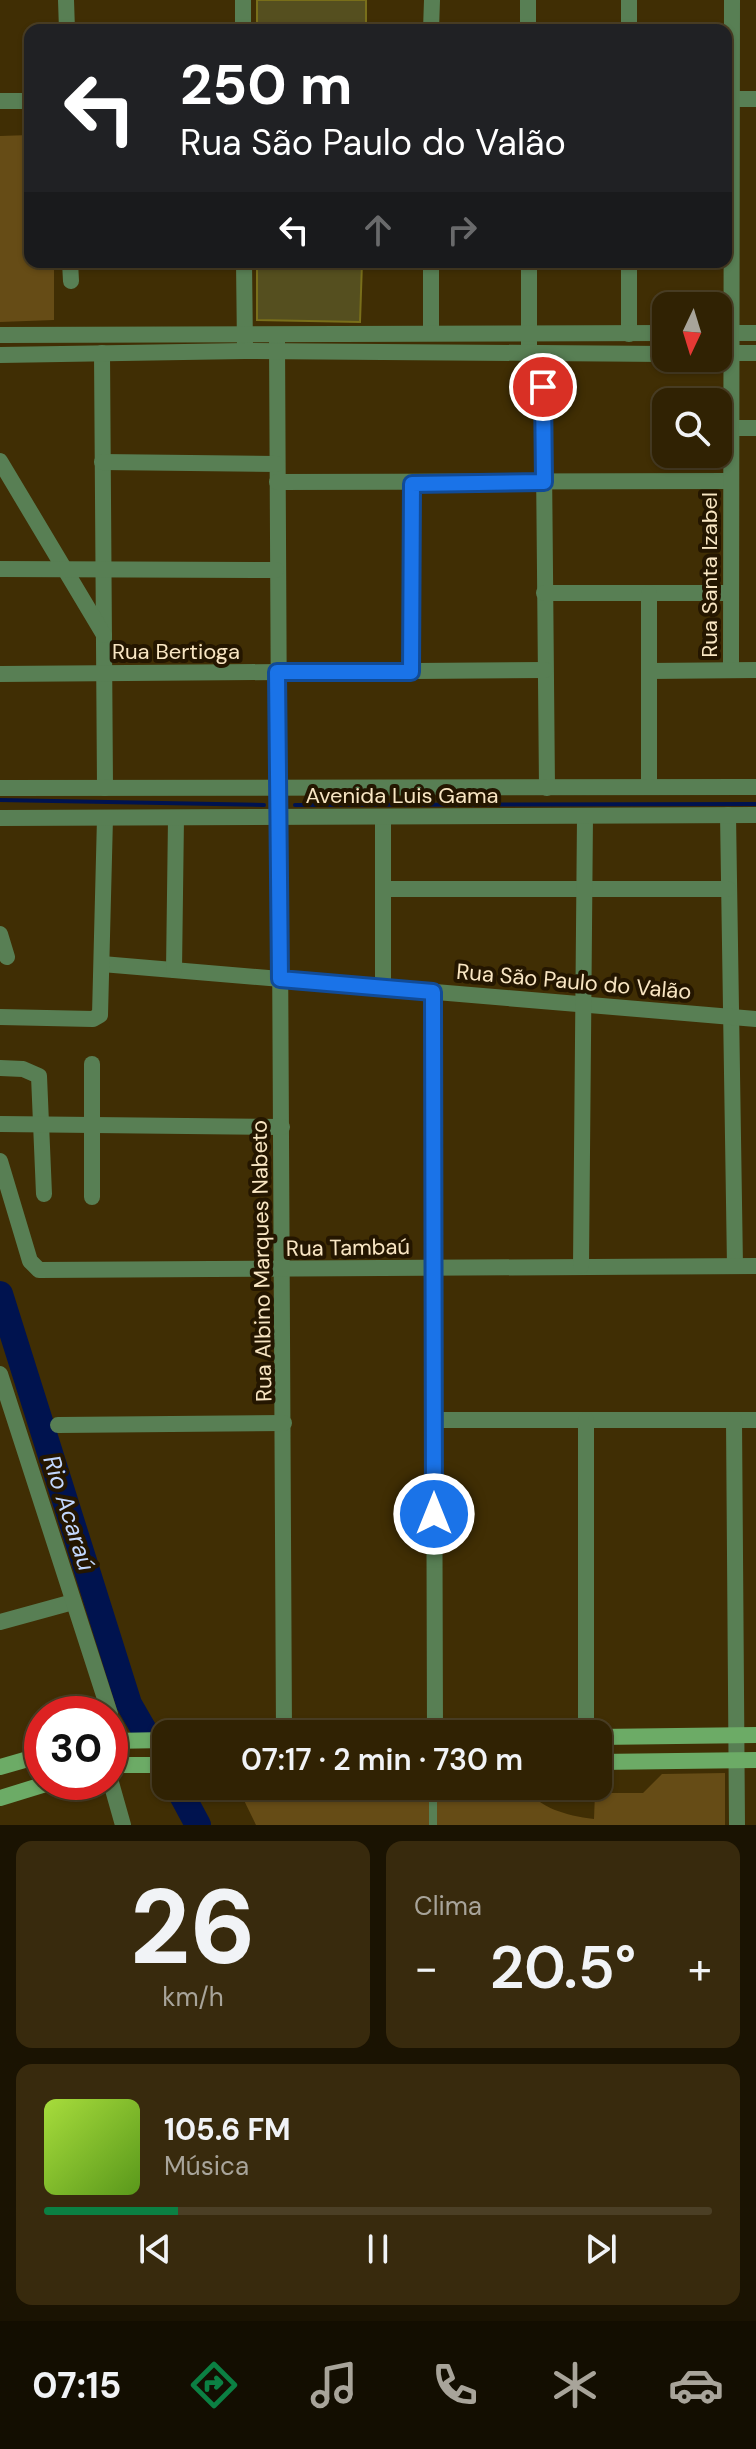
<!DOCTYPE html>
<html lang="pt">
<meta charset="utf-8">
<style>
body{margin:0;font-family:"DM Sans",sans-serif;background:#382a0d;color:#f1f3f6;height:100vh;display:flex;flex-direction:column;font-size:30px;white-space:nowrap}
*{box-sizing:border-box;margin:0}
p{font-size:26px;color:#a8a49a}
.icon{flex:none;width:44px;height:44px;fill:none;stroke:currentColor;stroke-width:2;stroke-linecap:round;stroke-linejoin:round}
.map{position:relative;height:1825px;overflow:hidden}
.panel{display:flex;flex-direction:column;gap:16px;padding:16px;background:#1a1302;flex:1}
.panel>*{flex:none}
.hud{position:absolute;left:24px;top:24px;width:708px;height:244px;border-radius:16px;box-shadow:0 2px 6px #0004,0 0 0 2px #4b3f25;background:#202124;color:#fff;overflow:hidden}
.needle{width:52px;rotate:184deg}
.buttons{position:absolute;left:652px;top:292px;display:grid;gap:16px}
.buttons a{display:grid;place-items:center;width:80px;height:80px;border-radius:16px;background:#302203;box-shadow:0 2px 6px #0004,0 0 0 2px #4b3f25;font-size:40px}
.speed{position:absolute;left:24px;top:1696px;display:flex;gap:16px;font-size:40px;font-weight:700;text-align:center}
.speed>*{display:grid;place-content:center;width:104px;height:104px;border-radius:50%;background:#302203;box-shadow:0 2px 6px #0004,0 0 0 2px #4b3f25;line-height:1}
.speed .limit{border:12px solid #d22;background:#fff;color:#111}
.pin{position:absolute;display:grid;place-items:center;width:68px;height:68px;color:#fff;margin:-34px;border:4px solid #fff;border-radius:50%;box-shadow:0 2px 8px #0007}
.me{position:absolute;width:88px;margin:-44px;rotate:0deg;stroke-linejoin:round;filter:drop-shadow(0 0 6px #0008)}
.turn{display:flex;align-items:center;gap:28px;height:168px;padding:0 24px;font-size:36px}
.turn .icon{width:104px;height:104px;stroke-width:2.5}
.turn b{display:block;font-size:56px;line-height:68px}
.lanes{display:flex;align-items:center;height:76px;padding:0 24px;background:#0003;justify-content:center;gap:40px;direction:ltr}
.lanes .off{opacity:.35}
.big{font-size:60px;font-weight:600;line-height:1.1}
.panel .tile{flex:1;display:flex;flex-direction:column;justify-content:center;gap:12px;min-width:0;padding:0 28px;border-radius:16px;background:#382a0d}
.panel .dial{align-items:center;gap:0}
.dial b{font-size:104px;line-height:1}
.song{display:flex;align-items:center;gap:24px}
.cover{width:96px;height:96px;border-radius:12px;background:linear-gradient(135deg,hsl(80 70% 55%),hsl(90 70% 35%))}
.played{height:8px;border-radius:4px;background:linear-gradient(90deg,#0b8043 20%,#4b3f25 20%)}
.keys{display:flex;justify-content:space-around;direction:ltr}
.heat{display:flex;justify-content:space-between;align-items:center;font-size:44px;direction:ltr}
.panel .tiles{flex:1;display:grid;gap:16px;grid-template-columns:1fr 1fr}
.tile:last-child{grid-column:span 2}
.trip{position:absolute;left:152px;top:1720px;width:460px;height:80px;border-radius:16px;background:#302203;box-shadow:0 2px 6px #0004,0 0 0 2px #4b3f25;font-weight:600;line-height:80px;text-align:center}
.tabs{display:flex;height:128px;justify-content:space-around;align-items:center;background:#130e01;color:#a8a49a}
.tabs .icon{width:56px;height:56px}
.tabs .selected{color:#0b8043}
.tabs b{font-size:36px;color:#f1f3f6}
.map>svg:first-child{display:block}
.green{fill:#664c16}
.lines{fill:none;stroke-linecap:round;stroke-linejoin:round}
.stream{stroke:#00134f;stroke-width:4}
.river{stroke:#00134f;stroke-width:26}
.building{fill:#554f1f;stroke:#796f1a;stroke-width:2}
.service{stroke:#587f54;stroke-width:8}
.minor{stroke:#587f54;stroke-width:16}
.tertiary{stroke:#587f54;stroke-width:16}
.secondary{stroke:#6cab66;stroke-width:16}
.route-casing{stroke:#114b97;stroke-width:20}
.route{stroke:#1a73e8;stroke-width:14}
.labels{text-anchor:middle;stroke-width:8;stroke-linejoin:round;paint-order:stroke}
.street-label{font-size:22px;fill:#f9e6c3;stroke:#241600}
.water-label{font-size:24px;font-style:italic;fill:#c2d7fd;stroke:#241600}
</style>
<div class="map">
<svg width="756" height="1825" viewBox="0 0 756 1825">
<rect width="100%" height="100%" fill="#402e04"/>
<g class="green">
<path d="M30 135V262H54V320L0 322V136Z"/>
<path d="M725 1773V1825H256L237 1786H522C542 1809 564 1815 594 1819L595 1793H643L662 1774Z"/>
</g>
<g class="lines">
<g class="stream">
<path d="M0 800 264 805"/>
<path d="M295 805 756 804"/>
</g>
<g class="river">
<path d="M0 1294 129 1704 144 1730"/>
<path d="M177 1786 198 1825"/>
</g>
</g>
<g class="building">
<rect x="257" y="0" width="109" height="30"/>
<path d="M257 262H362L360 322 257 320Z"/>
</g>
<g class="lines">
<path class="service" d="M433 1786V1825"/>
<g class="minor">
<path d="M66 0 67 30"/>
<path d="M528 0V30"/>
<path d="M243 30V0"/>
<path d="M431 30 432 0"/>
<path d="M629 30V0"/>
<path d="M729 99H756"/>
<path d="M0 101H30"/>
<path d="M70 262 71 281"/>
<path d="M244 262 245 348"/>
<path d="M431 262V333"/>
<path d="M529 262V356"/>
<path d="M629 334V262"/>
<path d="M277 339 284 1734"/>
<path d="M102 353 105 788"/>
<path d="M543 355 547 788"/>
<path d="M730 428H756"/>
<path d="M0 461 104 635"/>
<path d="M102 462 277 464"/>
<path d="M277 482 730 481"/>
<path d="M0 569 276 570"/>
<path d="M544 593H731"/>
<path d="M731 670 732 0"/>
<path d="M649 671 756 670"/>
<path d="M411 672 412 484"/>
<path d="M0 674 545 670"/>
<path d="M649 787V593"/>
<path d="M728 815 735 1266"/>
<path d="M383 889H728"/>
<path d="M0 934 7 957"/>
<path d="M102 964 756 1019"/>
<path d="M174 970 176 818"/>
<path d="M383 987V817"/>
<path d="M433 992 435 1734"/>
<path d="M0 1017 93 1019 100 1015 105 818"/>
<path d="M0 1068 23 1069 39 1076 44 1194"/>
<path d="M0 1124 282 1127"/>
<path d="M0 1161 30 1261 39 1270 756 1266"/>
<path d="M92 1197V1064"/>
<path d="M581 1266 585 816"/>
<path d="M434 1420H756"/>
<path d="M586 1420V1734"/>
<path d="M734 1420 737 1825"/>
<path d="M58 1425 284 1423"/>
<path d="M0 1622 73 1602"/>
<path d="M110 1779 123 1825"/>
</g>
<g class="tertiary">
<path d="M718 333H756"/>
<path d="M0 335 666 333"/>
<path d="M718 353H756"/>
<path d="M0 355 245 351 666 354"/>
<path d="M0 788 756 787"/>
<path d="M0 818 756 815"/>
<path d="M0 1374 110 1714"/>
</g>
<g class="secondary">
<path d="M598 1737 756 1735"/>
<path d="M110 1741 166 1740"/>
<path d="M598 1762 756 1760"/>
<path d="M110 1765H166"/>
<path d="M0 1767 42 1755"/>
<path d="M0 1798 52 1782"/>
</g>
</g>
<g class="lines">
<g class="route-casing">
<path id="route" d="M434 1514 433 992 280 979 277 672H411L412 484 544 482 543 387"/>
</g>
<use href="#route" class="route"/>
</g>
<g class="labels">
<g class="street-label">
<text transform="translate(709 575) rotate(-90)" y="8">Rua Santa Izabel</text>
<text x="176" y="659">Rua Bertioga</text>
<text x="402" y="803">Avenida Luis Gama</text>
<text transform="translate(574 981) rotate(5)" y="8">Rua São Paulo do Valão</text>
<text transform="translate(348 1247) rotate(-1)" y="8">Rua Tambaú</text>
<text transform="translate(261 1261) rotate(-91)" y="8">Rua Albino Marques Nabeto</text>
</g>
<g class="water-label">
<text transform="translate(69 1513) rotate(72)" y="8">Rio Acaraú</text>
</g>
</g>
</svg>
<div class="buttons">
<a><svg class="needle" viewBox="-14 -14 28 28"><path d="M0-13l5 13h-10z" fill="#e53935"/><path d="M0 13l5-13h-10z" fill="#a8a49a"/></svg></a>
<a><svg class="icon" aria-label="search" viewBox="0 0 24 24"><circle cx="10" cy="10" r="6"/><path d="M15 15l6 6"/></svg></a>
</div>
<div class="speed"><div class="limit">30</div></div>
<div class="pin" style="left:543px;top:387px;background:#d93025"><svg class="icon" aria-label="arrive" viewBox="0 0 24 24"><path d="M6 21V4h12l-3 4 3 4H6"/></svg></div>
<svg class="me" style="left:434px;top:1514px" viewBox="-20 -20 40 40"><circle r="17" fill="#1a73e8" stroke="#fff" stroke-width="3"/><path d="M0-11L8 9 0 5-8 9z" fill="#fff"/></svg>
<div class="trip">07:17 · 2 min · 730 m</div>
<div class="hud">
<div class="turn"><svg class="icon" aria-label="left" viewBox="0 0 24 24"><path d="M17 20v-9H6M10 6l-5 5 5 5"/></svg><div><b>250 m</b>Rua São Paulo do Valão</div></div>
<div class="lanes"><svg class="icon" aria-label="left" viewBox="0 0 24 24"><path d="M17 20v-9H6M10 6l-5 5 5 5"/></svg><svg class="icon off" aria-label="ahead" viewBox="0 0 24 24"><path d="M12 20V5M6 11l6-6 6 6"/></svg><svg class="icon off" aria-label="right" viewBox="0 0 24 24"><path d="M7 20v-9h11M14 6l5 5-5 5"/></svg></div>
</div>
</div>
<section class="panel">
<div class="tiles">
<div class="tile dial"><b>26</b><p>km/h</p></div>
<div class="tile"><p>Clima</p>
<div class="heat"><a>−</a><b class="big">20.5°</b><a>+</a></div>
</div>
<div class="tile">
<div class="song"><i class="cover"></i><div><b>105.6 FM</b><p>Música</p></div></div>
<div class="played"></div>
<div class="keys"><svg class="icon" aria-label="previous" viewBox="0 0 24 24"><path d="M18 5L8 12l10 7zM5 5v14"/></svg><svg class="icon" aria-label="pause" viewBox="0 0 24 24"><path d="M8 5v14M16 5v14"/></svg><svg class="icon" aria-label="next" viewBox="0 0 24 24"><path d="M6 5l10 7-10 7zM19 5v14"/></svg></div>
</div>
</div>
</section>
<nav class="tabs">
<b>07:15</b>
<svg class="icon selected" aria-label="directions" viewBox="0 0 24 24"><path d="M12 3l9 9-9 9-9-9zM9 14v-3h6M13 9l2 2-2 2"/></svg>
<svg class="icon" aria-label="music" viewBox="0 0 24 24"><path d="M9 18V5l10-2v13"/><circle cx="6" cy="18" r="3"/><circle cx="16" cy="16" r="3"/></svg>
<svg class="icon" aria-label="phone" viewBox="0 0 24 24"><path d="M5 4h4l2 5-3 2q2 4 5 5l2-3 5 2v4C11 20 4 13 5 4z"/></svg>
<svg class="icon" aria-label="climate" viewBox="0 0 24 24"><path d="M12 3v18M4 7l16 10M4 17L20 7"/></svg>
<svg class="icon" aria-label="car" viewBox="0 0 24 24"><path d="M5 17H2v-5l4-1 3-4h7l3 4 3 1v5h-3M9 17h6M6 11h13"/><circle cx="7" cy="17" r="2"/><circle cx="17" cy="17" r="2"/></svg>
</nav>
